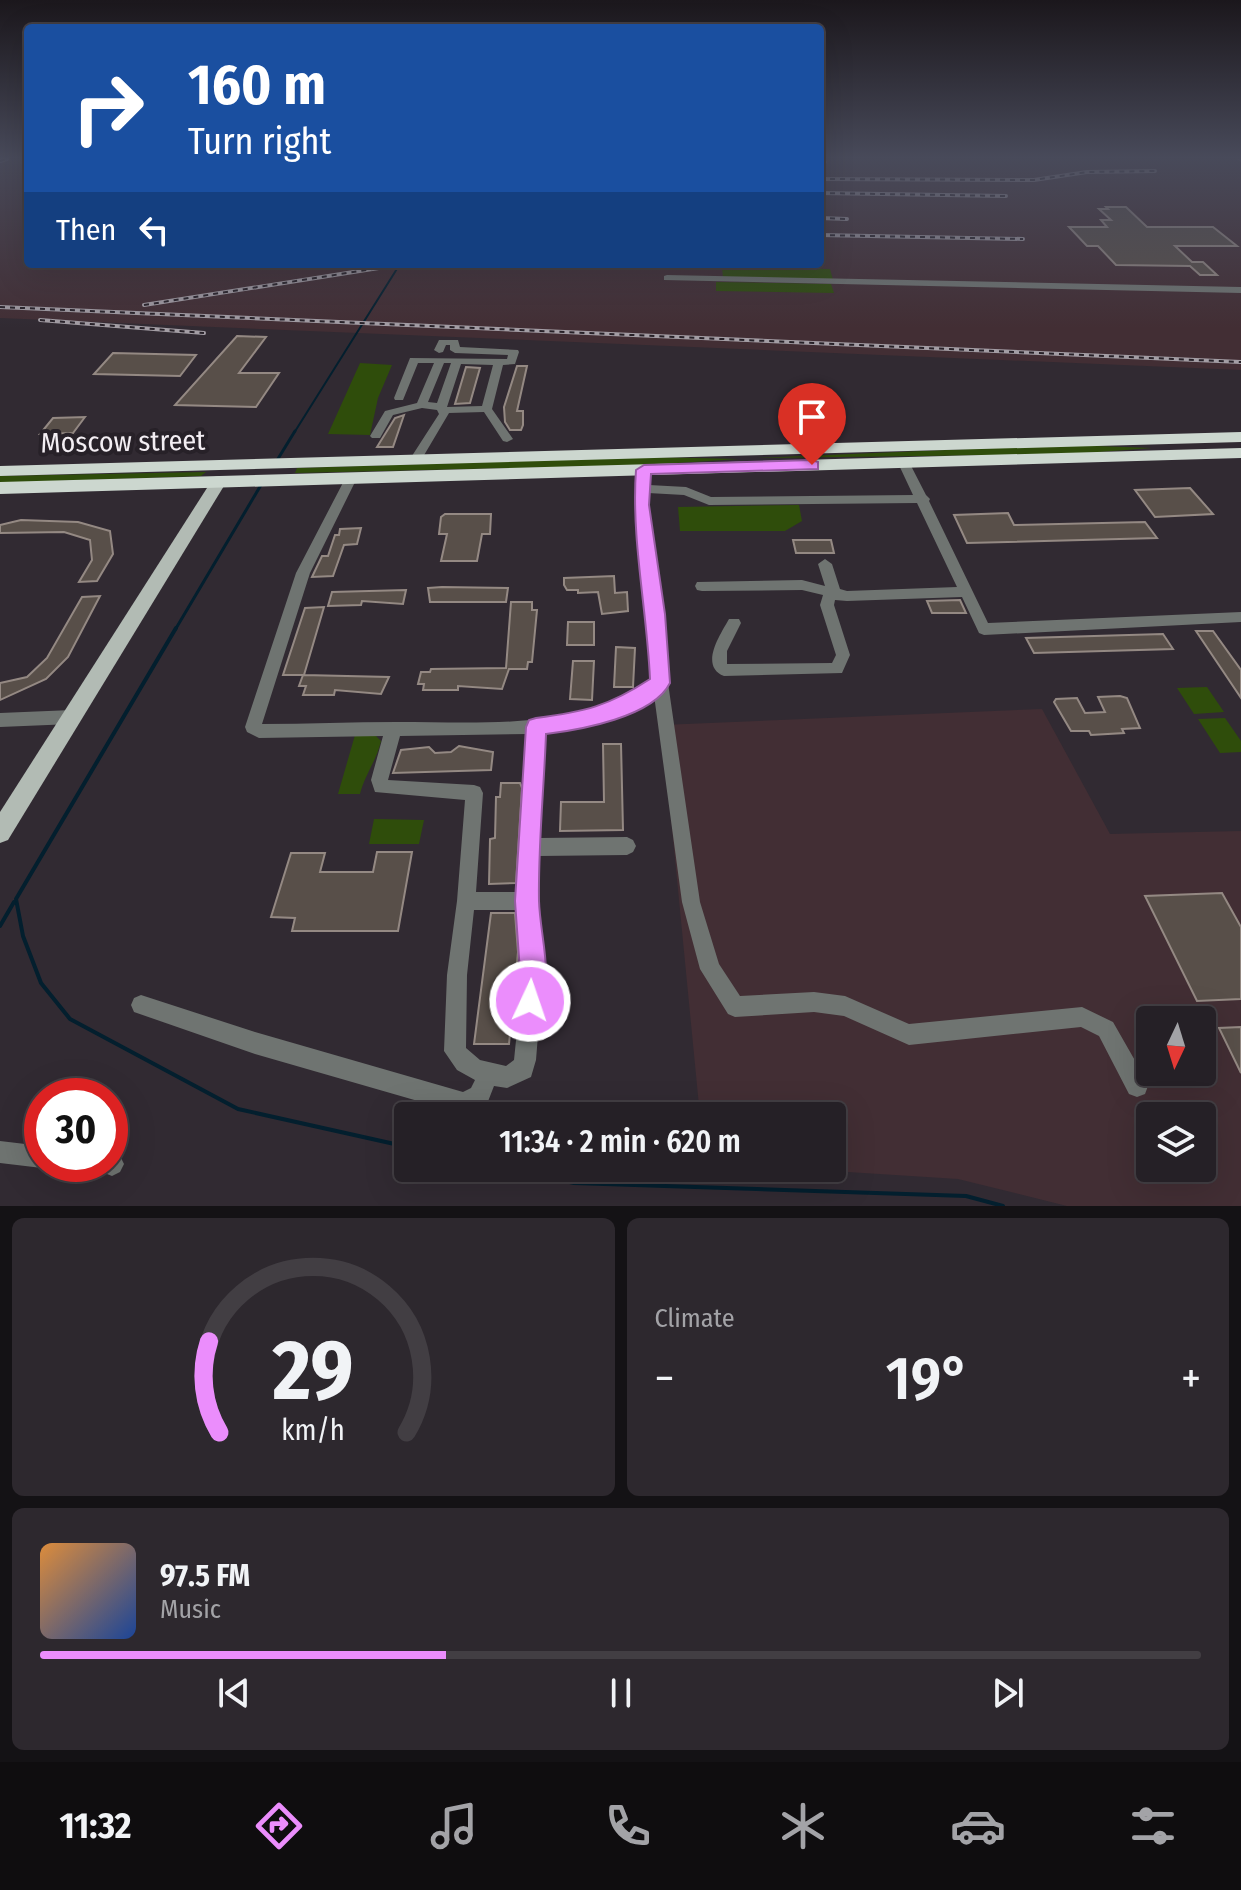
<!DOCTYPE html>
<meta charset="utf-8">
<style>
body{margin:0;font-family:"Fira Sans Condensed",sans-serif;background:#2d282e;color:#f1f3f6;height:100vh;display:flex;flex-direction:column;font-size:30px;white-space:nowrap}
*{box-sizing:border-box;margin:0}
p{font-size:26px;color:#a3a3a7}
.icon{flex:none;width:44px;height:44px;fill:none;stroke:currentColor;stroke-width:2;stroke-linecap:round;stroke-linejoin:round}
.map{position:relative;height:1206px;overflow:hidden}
.side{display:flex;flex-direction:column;gap:12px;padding:12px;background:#141215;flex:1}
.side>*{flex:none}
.guide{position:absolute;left:24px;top:24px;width:800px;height:244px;border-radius:8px;box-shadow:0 8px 32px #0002,0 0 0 2px #423e43;background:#1a4fa0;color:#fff;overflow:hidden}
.needle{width:52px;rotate:184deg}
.controls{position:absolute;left:1136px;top:1006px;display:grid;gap:16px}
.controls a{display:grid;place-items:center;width:80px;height:80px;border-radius:8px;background:#252026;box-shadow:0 8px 32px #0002,0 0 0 2px #423e43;font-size:40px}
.speed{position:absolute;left:24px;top:1078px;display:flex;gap:16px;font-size:40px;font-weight:700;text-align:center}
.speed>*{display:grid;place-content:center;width:104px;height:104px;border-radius:50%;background:#252026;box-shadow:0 8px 32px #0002,0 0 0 2px #423e43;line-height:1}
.speed .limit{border:12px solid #d22;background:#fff;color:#111}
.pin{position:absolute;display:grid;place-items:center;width:68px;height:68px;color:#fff;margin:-82px -34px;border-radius:50% 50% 50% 0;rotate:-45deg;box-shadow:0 0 8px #0007}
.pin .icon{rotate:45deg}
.me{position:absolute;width:88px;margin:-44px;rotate:3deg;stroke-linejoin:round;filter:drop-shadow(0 0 6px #0008)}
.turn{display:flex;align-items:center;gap:28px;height:168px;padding:0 32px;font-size:36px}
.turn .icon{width:104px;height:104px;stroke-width:2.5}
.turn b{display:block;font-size:56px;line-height:68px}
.then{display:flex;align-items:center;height:76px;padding:0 32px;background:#0003;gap:16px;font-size:30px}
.big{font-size:60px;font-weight:600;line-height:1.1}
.side .card{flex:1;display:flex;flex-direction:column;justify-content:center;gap:12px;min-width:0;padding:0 28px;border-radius:12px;background:#2d282e}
.side .dial{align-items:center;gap:0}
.dial svg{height:208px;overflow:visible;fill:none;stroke:#423e43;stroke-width:7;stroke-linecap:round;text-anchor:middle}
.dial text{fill:#f1f3f6;stroke:none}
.song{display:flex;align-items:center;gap:24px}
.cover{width:96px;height:96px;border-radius:12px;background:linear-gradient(135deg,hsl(30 70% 55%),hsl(220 70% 35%))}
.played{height:8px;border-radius:4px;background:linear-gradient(90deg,#eb8dfc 35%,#423e43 35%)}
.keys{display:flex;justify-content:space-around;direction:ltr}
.heat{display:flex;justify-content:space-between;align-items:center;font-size:44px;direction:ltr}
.side .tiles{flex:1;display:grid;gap:12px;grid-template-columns:1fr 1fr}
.card:last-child{grid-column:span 2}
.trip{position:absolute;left:394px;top:1102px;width:452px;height:80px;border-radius:8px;background:#252026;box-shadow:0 8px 32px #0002,0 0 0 2px #423e43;font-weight:600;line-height:80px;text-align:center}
.tabs{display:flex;height:128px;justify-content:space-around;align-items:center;background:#0f0d0f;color:#a3a3a7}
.tabs .icon{width:56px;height:56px}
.tabs .selected{color:#eb8dfc}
.tabs b{font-size:36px;color:#f1f3f6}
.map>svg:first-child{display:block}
.industrial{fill:#422e34;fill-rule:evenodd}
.green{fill:#2f4d0b}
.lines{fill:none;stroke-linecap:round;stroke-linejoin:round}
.stream-far2{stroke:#031f2e;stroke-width:2}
.stream-far1{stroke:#031f2e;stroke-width:3}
.stream{stroke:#031f2e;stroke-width:4}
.building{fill:#584f49;stroke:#948983;stroke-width:2}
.minor{fill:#6f7471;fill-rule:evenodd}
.major{fill:#b2bbb4;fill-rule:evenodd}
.highway{fill:#ccd7cf;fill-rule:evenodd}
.rail-casing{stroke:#a39da4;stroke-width:4}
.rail{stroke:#272128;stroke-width:2;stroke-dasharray:5;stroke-linecap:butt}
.route{fill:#eb8dfc;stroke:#995ca4;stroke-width:2}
.labels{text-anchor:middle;stroke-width:8;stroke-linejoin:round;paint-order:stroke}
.street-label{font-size:28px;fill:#f3eef3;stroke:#272128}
</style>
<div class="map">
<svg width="1241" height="1206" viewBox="0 0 1241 1206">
<rect width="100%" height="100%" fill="#312a32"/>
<g class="industrial">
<path d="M0 159H28V264H820V159H1241V370L0 318Z"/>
<path d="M1042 709 1110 834 1241 831V1206H1067L958 1179 785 1168H832V1116H700L662 725ZM1150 1020H1202V1072H1150ZM1150 1116H1202V1168H1150Z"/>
</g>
<g class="green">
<path d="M722 267 830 269 833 280 723 278Z"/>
<path d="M716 282 831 284 834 293 716 291Z"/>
<path d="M360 363 392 365 378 398 370 435 328 434Z"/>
<path d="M1068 445 1152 448 1072 454 756 458Z"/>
<path d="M650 457 739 459 646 465 295 473 297 468Z"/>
<path d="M206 472 201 476 0 483V476Z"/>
<path d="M799 505 802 521 785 531H680L678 507Z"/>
<path d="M1207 687 1224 712 1194 714 1177 688Z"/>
<path d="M1225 718 1241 741V752L1220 753 1198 719Z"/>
<path d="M355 735H375L381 741C376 762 365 774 360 794H338Z"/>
<path d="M374 819 424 820 419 844H369Z"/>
</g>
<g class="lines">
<path class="stream-far2" d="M294 433 400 264"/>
<g class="stream-far1">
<path d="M276 462 295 431"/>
<path d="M175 630 261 485"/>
</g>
<g class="stream">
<path d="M176 628 16 899 23 936 41 983 70 1019 238 1109 408 1147"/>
<path d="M0 926 14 902"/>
<path d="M506 1168 574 1183 966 1196 1003 1206"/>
</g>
</g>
<g class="building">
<path d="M1106 207H1126L1147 227H1213L1237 246H1175L1192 262H1203L1217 275H1200L1190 266 1116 265 1098 246H1087L1069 227H1107L1101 220H1111L1099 209H1108Z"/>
<path d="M237 336 266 337 239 373H279L256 407 175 405Z"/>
<path d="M113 353 196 355 180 376 94 374Z"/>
<path d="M517 366H527L517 411H523V425L521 430H510L505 422 504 407Z"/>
<path d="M466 367 480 368 470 403 455 404Z"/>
<path d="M404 415 393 447H377L395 418Z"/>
<path d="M85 417 73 433 40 434 53 418Z"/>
<path d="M1190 488 1213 514 1155 517 1135 490Z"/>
<path d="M1008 513 1014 525 1145 522 1157 538 967 543 954 515Z"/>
<path d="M445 514H491L490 534H482L477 561H441L447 534H439L441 517Z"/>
<path d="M21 520 78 522 110 531 113 554 97 581 79 582 92 560 90 540 64 532 0 533V525Z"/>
<path d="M361 528 357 544 344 545 333 576 312 577 322 556H328L335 535H339L340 529Z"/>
<path d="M793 540H831L834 553H796Z"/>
<path d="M614 576 615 593 627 592 628 611 602 614 598 592 578 593V590H567L564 585V578Z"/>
<path d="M428 588 442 587 508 588 506 602H430Z"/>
<path d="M406 590 403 604 362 601 361 605 328 606 332 592Z"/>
<path d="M100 596 68 657 46 679 0 700V683L27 677 47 658 82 597Z"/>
<path d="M960 600 966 613H932L927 601Z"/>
<path d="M511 602H532V610H537L532 662H528L527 669H509L502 689 458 686V690H423L424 684H418L421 672H430L431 669 506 668Z"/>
<path d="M324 607 304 675 389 677 381 694 335 690 334 695H303L306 686H299L303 675H283L305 608Z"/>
<path d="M568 622H594V645H567Z"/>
<path d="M1196 631H1213L1241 670V698Z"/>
<path d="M1163 634 1173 649 1034 653 1026 638Z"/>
<path d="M616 647 635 648 633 687H614Z"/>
<path d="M573 661H594L592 700 570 699Z"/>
<path d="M1120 696 1127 698 1140 728 1122 729 1124 733 1091 735 1089 731H1071L1054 702 1056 699 1077 698 1085 713 1105 712 1098 697Z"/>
<path d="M603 744H621L623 830 560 831 561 802H604Z"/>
<path d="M459 746 493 752 491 770 393 773 401 750 429 747 435 753 451 752Z"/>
<path d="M501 783H520L522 788 516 883 489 884 490 839 495 838 496 797H500Z"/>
<path d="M377 852H412L398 931H292L295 918 271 917 291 853H325L320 872H373Z"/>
<path d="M1222 893 1241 927V999L1197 1001 1145 896Z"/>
<path d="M491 913H515L518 952 509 1044H474Z"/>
<path d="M1241 1027V1073L1219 1028Z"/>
</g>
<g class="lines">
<g class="minor">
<path d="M1237 159H1241V162Z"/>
<path d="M667 275 1241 287V293L664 280V276Z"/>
<path d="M439 340H458L460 347 518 350 519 352 515 364 503 365 492 409 513 439 507 442 503 441 484 412 449 413 420 462 416 463 410 459 439 414 437 410 422 408 393 415 380 438H372L370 436 385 411 417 403 434 363H418L403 400H395L394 398 410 358 507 359 508 355 455 353 450 350V345H446L443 352 439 353 434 350ZM444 363H451L437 403 428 402ZM461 364 493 365 482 406 447 407Z"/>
<path d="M904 459 908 460 926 495 930 499 929 501 988 623 1241 612V622L984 635 979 633 962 597 847 601 835 600 834 605 850 655 842 673 724 676C699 666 720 635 729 619H739L741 623 727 651V664L832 663 836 655 820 605 823 595 802 590 702 591 697 590 695 586 697 582 802 580 825 586 818 564 825 559 832 564 840 589 847 591 957 587 917 503 709 505 684 495 648 493 647 505 663 614 668 683 700 902 719 964 740 996 814 992 845 996 909 1024 1082 1007 1113 1022 1145 1078 1148 1086 1145 1094 1137 1097 1129 1094 1099 1036 1081 1027 909 1045 844 1016 814 1012 735 1017 728 1014 700 969 682 902 654 695C621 718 583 727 544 733L539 838 627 837 633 840 636 846 633 852 627 855 539 856 536 901 543 972 536 1060 531 1077 507 1088 494 1086 487 1104 463 1114 255 1054 134 1012 131 1005 134 998 141 995 255 1032 463 1092 471 1088 475 1080 457 1070 444 1051 447 975 457 901 465 800 375 792 371 780 383 736 259 738 247 732 245 727 296 573 347 475 351 474 357 478 310 573 262 724C307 724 352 722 397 722 483 722 577 731 652 680L649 614 635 505 640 467H648L649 485 686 487 711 497 913 495 898 463ZM528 734 518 892H476L483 793 480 787 474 785 388 780 400 736ZM474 910H518L523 972 514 1060 506 1066 480 1060 466 1048 467 975Z"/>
<path d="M72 710 78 712 80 717 78 722 72 724 0 727V713Z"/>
<path d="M0 1141 42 1146V1164L50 1165 42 1168 0 1163Z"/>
<path d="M110 1152 120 1156 124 1164 120 1172 112 1176 102 1172 98 1164H110Z"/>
</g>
<path class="major" d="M219 476 227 481 8 840 0 843V812L214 477Z"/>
<g class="highway">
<path d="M1241 432V442L0 476V466Z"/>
<path d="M1241 448V458L0 494V482Z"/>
</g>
<g class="rail-casing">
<g id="rail">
<path d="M0 161 7 159"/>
<path d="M820 164 825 162"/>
<path d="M820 179 1034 180 1087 172 1155 171"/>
<path d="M820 193 1006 196"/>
<path d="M820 218 847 219"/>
<path d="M820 235 1023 239"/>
<path d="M144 305 404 264"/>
<path d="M0 307 1241 362"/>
<path d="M40 320 204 333"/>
</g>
</g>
<use href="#rail" class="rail"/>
</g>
<linearGradient id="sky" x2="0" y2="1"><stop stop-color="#1b171c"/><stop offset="0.48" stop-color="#484a5a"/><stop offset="1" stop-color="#484a5a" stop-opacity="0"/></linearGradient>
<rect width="1241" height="328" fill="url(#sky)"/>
<path class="route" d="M812 460 818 462V469L651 474 649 505 665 614 670 683C653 717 580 730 546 734 544 789 538 846 539 901 540 936 554 976 540 1011L530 1014 521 1011 517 1001 520 972 515 901 526 727 529 720 536 718C584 712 609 706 650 679 647 610 631 539 636 470L644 465Z"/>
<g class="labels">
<g class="street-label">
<text transform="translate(123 441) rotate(-1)" y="10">Moscow street</text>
</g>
</g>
</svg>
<div class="controls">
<a><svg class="needle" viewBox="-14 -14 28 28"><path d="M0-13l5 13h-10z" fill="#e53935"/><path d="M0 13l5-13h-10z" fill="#a3a3a7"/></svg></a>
<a><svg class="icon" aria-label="layers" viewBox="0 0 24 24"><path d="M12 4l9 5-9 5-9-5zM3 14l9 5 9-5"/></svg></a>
</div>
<div class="speed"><div class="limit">30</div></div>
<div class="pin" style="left:812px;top:465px;background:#d93025"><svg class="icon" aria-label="arrive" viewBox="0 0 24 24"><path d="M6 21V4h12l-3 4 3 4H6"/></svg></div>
<svg class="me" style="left:530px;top:1001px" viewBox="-20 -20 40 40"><circle r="17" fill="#eb8dfc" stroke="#fff" stroke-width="3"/><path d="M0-11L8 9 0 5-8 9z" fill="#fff"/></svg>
<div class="trip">11:34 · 2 min · 620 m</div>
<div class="guide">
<div class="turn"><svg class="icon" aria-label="right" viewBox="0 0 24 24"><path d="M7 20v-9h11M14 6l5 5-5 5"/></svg><div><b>160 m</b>Turn right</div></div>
<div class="then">Then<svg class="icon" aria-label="left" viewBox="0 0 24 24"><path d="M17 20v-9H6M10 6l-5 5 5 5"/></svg></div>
</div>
</div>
<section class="side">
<div class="tiles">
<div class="card dial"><svg viewBox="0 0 100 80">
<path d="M14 69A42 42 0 1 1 86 69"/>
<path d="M14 69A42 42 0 0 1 10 34" stroke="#eb8dfc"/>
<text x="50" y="56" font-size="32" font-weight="700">29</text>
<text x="50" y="72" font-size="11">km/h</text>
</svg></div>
<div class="card"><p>Climate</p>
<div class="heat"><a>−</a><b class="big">19°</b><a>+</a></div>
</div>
<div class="card">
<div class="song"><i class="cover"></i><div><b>97.5 FM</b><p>Music</p></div></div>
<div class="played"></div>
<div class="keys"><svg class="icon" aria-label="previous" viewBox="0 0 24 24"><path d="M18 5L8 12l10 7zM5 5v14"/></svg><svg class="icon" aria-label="pause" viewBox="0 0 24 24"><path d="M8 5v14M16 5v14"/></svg><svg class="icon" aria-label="next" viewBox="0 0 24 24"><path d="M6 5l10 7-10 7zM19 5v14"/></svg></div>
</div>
</div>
</section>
<nav class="tabs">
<b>11:32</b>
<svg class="icon selected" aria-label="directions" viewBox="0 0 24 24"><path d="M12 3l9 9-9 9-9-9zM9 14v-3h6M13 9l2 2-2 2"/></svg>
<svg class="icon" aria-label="music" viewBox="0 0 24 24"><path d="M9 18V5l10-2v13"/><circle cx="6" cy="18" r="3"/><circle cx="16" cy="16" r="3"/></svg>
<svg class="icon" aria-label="phone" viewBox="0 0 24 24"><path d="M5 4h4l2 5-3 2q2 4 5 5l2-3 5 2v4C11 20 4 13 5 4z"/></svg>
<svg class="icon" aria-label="climate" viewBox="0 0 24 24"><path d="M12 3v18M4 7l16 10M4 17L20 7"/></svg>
<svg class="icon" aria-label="car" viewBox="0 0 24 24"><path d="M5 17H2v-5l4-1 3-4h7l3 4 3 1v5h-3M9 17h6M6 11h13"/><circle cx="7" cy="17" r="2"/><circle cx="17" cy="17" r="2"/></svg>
<svg class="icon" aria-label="filters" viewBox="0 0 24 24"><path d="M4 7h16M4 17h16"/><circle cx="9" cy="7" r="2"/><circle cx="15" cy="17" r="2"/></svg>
</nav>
